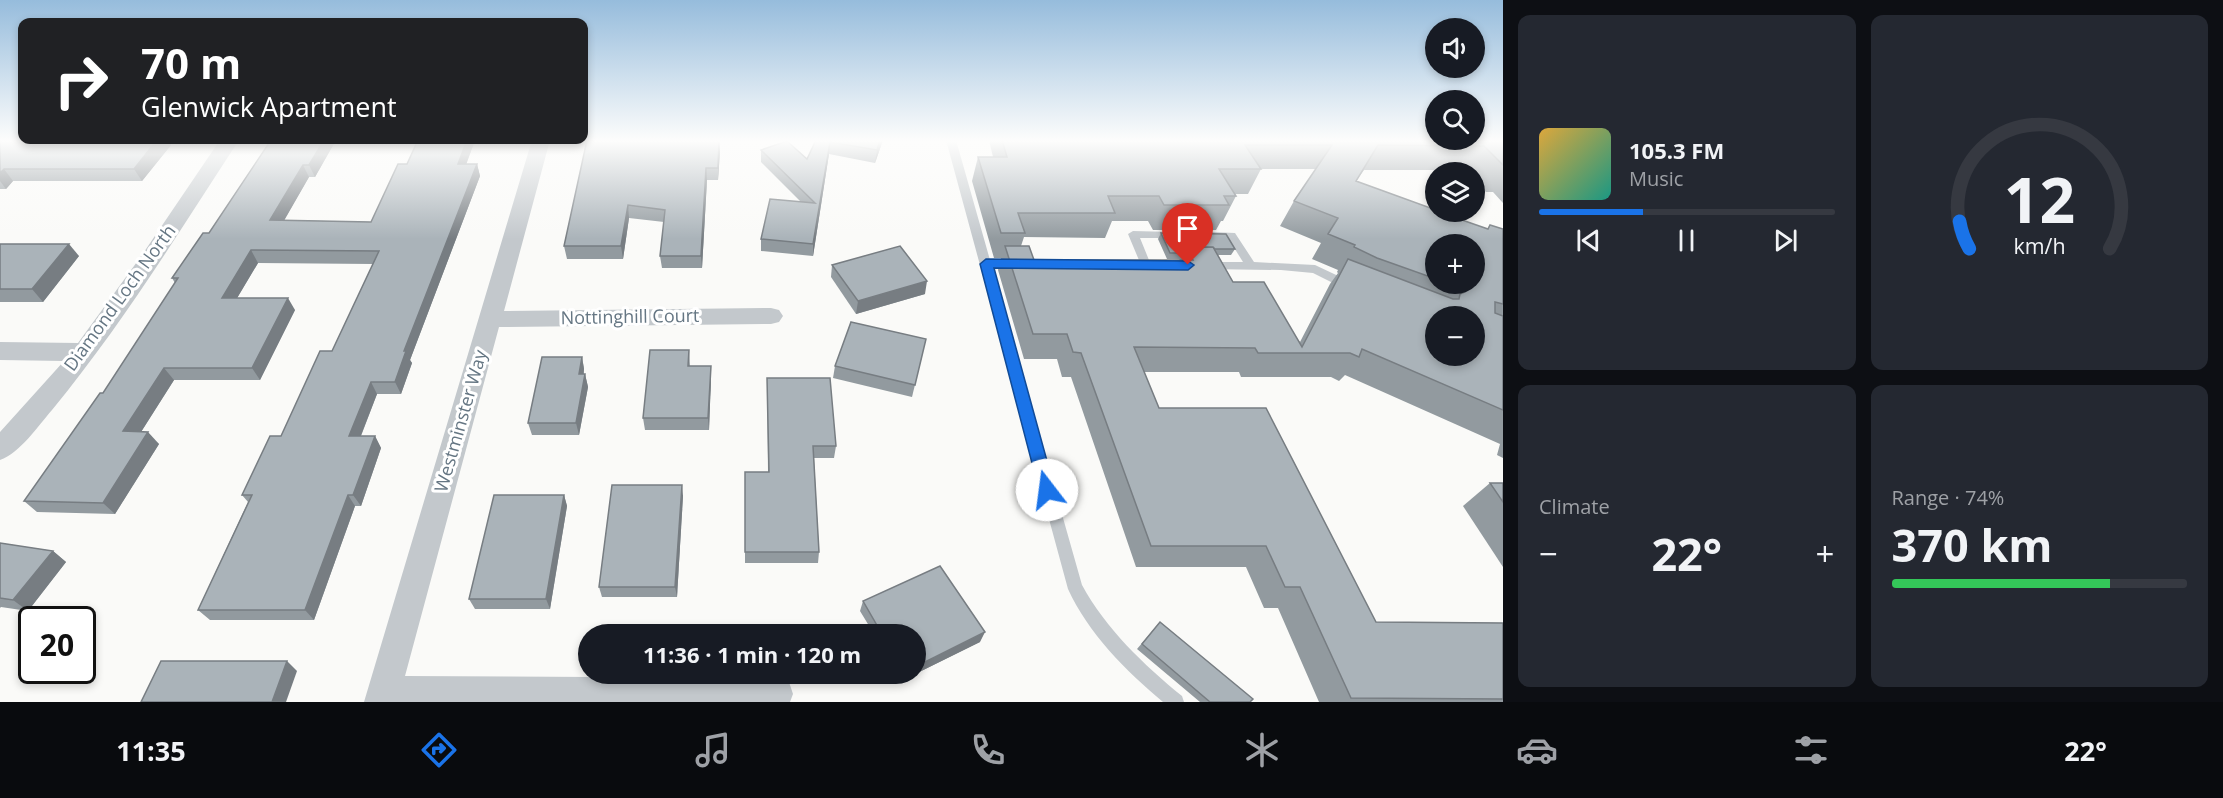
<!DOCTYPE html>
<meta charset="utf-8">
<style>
body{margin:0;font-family:"Open Sans",sans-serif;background:#242831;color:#f1f3f6;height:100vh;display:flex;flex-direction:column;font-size:22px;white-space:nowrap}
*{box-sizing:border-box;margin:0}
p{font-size:20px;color:#9ea1a6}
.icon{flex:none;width:33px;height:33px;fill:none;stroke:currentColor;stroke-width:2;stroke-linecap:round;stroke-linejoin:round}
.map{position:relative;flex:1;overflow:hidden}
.panel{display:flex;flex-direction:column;gap:15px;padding:15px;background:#0d0f14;width:720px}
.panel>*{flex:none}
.guide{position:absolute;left:18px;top:18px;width:570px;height:126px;border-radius:12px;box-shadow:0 3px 9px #0003;background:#202124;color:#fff;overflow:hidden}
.buttons{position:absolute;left:1425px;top:18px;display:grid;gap:12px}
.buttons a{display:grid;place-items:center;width:60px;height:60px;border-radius:50%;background:#171b24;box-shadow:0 3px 9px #0003;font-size:30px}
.speed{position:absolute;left:18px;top:606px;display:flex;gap:12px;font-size:30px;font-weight:700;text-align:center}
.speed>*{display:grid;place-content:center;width:78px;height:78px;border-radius:50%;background:#171b24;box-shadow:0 3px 9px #0003;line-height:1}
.speed .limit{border:3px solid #111;border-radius:9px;background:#fff;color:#111}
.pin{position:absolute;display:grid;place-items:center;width:51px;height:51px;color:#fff;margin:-62px -26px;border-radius:50% 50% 50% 0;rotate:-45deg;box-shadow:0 0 6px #0007}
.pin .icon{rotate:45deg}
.me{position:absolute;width:66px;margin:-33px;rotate:345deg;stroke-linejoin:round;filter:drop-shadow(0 0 4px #0008)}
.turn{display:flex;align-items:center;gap:21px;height:126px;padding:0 24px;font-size:27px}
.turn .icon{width:78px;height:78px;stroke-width:2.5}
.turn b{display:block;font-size:42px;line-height:51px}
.big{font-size:45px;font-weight:700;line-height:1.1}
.panel .card{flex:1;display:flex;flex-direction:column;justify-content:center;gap:9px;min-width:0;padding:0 21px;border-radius:12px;background:#242831}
.panel .dial{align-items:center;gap:0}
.dial svg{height:156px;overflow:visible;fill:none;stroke:#363941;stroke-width:7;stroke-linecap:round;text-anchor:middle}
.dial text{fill:#f1f3f6;stroke:none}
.song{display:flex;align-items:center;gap:18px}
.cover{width:72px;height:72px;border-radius:9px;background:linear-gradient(135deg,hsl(40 70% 55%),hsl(170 70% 35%))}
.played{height:6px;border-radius:3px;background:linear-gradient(90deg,#1a73e8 35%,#363941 35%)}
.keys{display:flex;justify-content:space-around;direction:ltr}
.heat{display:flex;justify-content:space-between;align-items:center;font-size:33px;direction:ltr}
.charge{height:9px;border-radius:4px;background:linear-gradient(90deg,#34c759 74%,#363941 0)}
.panel .tiles{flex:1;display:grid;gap:15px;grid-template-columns:repeat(2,1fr)}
.trip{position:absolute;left:578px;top:624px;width:348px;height:60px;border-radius:30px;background:#171b24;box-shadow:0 3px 9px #0003;font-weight:700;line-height:60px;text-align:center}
.dock{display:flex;height:96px;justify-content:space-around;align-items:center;background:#090b0e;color:#9ea1a6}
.dock .icon{width:42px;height:42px}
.dock .active{color:#1a73e8}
.dock b{font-size:27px;color:#f1f3f6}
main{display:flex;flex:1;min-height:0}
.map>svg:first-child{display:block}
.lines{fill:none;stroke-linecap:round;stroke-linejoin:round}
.service{fill:#c3c8cc;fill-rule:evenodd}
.minor{fill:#c3c8cc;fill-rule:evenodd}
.wall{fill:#929a9f;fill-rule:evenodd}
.shaded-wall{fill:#777d82}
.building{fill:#aab3b9;stroke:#777d82;stroke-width:1.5;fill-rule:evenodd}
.route{fill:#1a73e8;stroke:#114b97;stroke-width:1.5}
.labels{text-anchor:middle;stroke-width:6;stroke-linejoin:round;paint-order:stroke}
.street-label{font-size:18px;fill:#657683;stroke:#fff}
</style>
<main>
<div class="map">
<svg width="1503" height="702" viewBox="0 0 1503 702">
<rect width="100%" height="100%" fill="#fafaf8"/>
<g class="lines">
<g class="service">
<path d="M946 140H956L1082 585C1106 629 1144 665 1182 696L1184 702H1163C1126 671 1088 633 1068 589Z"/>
<path d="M1133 231 1174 232 1179 235 1174 238H1140L1151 265 1146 269 1141 265 1128 234Z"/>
<path d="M1212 232 1235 233 1254 262 1315 265 1351 282 1353 285 1347 289 1343 288 1313 273 1281 270 1206 269 1205 266 1206 263 1210 262H1243L1228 238 1208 237 1207 235 1208 233Z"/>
</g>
<g class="minor">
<path d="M220 140H239C179 232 122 325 52 410 38 426 20 453 0 460V432L64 361 0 360V342L78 343 142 255Z"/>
<path d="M532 140H550L504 311 771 308 779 310 783 316 779 322 771 324 499 327 405 676 777 678 789 682 793 694 790 702H364Z"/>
</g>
</g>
<g class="wall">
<path d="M0 140H169L171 145 142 181H13L6 189H0Z"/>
<path d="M271 140H336L315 177H309L284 220 371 222 407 164 418 140H475L466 164H477L480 176 410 360 412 363 401 394H377L361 436H375L381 448 361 506H355L314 620H210L198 610 248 502 242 495 281 436 332 351 373 264 258 263 237 298 295 310 260 380H174L141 432 159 444 115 514 37 512 24 501 103 393 175 283 172 278 209 233Z"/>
<path d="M587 140 720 151 718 180H707L702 268H662L660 256 664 222 629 218 623 259H567L564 246Z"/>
<path d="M816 140H883L875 163 829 154 813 256 761 251V239L801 202 761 162V150L807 159Z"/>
<path d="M989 140H1503V203L1493 192H1486L1474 180V172H1468L1465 170H1364L1356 181 1487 229 1490 225 1503 229V458L1497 455 1500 444 1345 375 1339 381 1331 377H1241L1239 372H1144L1159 408 1376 622 1503 623V702H1319L1278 608H1264L1246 567H1136L1071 377H1062L1057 359H1024L998 270 1001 258H994L972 181 978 157H993ZM1261 169H1316L1294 201 1280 226 1321 243 1312 259 1338 270 1337 272 1338 273 1330 284 1300 342 1233 282 1218 255H1231L1235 249 1161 233 1158 239 1167 259H1180L1179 260H1034L1021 246 1024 237 1105 238 1112 221H1148L1153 230H1216L1221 221H1223L1236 196 1234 194H1248ZM1436 244 1474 284H1436Z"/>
<path d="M0 244 79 256 43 302H0Z"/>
<path d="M832 265 925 294 856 314 831 277Z"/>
<path d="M926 339 912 397 833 378 835 366Z"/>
<path d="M689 350 690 366H711V378L709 430H645L643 418Z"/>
<path d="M582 357 584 369V374H585L588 387 579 435H532L528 423Z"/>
<path d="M767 378 836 446 834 458H814L819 552 818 563H745V472H768Z"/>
<path d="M1490 483H1503V567L1463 506Z"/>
<path d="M564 495 567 506 550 609H475L469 599Z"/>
<path d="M683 496 677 597H602L599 587Z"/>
<path d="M0 543 53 551 66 562 28 611 1 607 0 608Z"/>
<path d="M863 601 980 642 901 681 896 674H915V634H874L860 611Z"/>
<path d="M1160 622 1250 702H1200L1137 649Z"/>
</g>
<g class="shaded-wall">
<path d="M157 140H169L171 145 142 181 134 169Z"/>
<path d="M324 140H336L315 177 309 165Z"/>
<path d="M467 140H475L462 176 458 164Z"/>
<path d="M719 140 720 151 718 180V168Z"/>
<path d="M880 140H883L875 163 877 150Z"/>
<path d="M830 142 829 154 813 256V244Z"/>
<path d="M477 164 480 176 410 360 412 363 401 394 395 382 404 351Z"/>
<path d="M303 165 309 177 277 233 270 220Z"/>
<path d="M706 168 707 180 702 268 701 256Z"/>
<path d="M4 169 13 181 6 189 0 181V173Z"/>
<path d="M628 205 629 218 623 259 621 246Z"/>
<path d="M69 244 79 256 43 302 32 289Z"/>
<path d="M251 250 258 263 230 310 222 298Z"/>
<path d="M927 281 925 294 856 314 858 301Z"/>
<path d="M288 298 295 310 260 380 252 368Z"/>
<path d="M582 357 584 369 581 387 579 374Z"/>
<path d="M711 366V378L709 430 708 418Z"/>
<path d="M164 368 174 380 134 443 123 431Z"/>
<path d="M585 374 588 387 579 435 576 423Z"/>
<path d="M371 382 377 394 356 448 349 436Z"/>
<path d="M148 432 159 444 115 514 103 503Z"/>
<path d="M375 436 381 448 361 506 353 495Z"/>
<path d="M682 485 683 496 677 597 675 587Z"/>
<path d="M348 495 355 506 314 620 305 610Z"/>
<path d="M564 495 567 506 550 609 546 599Z"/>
<path d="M53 551 66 562 28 611 13 600Z"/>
<path d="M985 632 980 642 901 681 903 674H915V667Z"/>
<path d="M287 661 297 671 286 702H272Z"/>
</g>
<g class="building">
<path d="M0 140H157L134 169H4L0 173Z"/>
<path d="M271 140H324L309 165H303L270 220 371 222 398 164H407L418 140H467L458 164H477L404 351H406L395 382H371L349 436H375L353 495H348L305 610H198L252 495H242L270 436H281L320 351H332L379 251 251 250 222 298H288L252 368H164L123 431 148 432 103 503 24 501 100 393H103L178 278H172L203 233H209Z"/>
<path d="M587 140H719L718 168H706L701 256H660L665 210 628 205 621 246H564Z"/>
<path d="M816 140H880L877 150 830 142 813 244 761 239 770 199 815 203 761 150 787 141 807 159Z"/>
<path d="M1002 140H1503V165L1484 146 1378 145 1356 181 1436 210V212H1439L1488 229 1490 225 1503 229V304L1495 302V313L1503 316V410L1362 349 1359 357 1350 353H1258L1255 348 1134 347 1159 408H1266L1376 622 1503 623V699L1351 698 1300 587H1285L1266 546H1151L1081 353 1073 352 1067 334H1033L1005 246H1029L1034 260H1193L1186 247H1213L1233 282H1264L1302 347 1348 259 1453 299H1459L1460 294 1465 292 1463 289 1447 284H1474V244H1436V279L1377 258 1354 247 1355 245 1328 234 1338 218 1294 201 1332 145H1245L1261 169H1219L1236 196H1224L1229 205H1164L1159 196H1108L1115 213H1018L1025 233H1001L978 157H1007ZM1436 316H1474V356H1436Z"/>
<path d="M1161 233 1226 234 1235 249H1215L1213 247H1186L1183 253H1170Z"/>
<path d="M0 244H69L32 289H0Z"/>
<path d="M900 246 927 281 858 301 832 265Z"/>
<path d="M851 322 926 339 915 385 835 366Z"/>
<path d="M650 350H689L688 366H711L708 418H643Z"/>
<path d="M542 357H582L579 374H585L576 423H528Z"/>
<path d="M767 378H830L836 446H813L819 552H745V472H769Z"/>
<path d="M1490 483H1503V502Z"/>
<path d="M612 485H682L675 587H599Z"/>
<path d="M494 495H564L546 599H469Z"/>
<path d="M0 543 53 551 13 600 0 598Z"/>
<path d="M940 566 985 632 915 667V634H882L863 601Z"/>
<path d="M1160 622 1253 699 1250 702H1210L1142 644Z"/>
<path d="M161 661H287L272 702H141Z"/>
</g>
<linearGradient id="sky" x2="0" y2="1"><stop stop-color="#96bcdc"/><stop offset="0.59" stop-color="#fdfdfc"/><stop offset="1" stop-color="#fdfdfc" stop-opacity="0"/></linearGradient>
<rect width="1503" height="239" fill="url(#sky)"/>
<path class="route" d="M986 259 1188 261 1194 265 1188 270 994 268 1055 490 1053 495 1047 497 1042 495 1039 490 980 264Z"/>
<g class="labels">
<g class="street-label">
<text transform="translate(120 298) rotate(-54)" y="6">Diamond Loch North</text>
<text transform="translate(630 317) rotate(-1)" y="6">Nottinghill Court</text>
<text transform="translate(461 421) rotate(-74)" y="6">Westminster Way</text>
</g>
</g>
</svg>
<div class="buttons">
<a><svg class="icon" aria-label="sound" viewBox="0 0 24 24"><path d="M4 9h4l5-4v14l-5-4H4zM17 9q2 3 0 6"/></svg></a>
<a><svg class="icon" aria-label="search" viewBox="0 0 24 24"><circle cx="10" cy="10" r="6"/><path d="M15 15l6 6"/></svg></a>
<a><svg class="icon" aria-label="layers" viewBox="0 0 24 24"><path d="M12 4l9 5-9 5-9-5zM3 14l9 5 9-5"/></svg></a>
<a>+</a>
<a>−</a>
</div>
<div class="speed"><div class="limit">20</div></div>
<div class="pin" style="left:1188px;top:265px;background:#d93025"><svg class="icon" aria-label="arrive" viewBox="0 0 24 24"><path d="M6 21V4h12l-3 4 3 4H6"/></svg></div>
<svg class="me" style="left:1047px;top:490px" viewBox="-20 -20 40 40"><circle r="19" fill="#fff"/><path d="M0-13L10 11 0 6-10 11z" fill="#1a73e8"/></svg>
<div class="trip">11:36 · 1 min · 120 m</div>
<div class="guide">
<div class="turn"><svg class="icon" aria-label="right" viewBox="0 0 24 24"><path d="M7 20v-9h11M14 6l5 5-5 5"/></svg><div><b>70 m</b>Glenwick Apartment</div></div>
</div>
</div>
<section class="panel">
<div class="tiles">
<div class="card">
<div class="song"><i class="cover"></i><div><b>105.3 FM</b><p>Music</p></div></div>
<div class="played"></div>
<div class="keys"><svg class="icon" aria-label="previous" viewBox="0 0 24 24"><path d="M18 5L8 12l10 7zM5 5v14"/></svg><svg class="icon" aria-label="pause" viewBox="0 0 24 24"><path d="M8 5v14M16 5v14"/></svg><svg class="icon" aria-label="next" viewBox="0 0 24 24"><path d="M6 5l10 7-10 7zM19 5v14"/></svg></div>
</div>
<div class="card dial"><svg viewBox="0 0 100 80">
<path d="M14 69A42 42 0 1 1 86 69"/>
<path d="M14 69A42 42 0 0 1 9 55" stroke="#1a73e8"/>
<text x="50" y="56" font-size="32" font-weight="700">12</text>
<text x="50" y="72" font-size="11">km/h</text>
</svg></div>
<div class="card"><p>Climate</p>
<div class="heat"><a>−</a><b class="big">22°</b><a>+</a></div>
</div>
<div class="card"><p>Range · 74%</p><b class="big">370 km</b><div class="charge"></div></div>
</div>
</section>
</main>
<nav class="dock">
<b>11:35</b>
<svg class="icon active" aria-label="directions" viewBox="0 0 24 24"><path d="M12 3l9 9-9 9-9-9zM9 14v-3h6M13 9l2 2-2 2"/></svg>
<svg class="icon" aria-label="music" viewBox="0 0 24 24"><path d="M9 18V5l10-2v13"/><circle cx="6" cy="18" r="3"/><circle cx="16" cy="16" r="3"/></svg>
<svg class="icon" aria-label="phone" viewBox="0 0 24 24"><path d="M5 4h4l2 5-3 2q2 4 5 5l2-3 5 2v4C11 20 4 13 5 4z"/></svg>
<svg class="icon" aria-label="climate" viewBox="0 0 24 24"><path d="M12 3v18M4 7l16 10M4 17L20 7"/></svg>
<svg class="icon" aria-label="car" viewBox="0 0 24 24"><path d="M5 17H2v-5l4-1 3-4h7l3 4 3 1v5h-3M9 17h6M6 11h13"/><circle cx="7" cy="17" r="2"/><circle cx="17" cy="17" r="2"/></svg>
<svg class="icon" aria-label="filters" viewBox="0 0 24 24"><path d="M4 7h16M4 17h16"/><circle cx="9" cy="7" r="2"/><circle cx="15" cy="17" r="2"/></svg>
<b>22°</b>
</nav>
